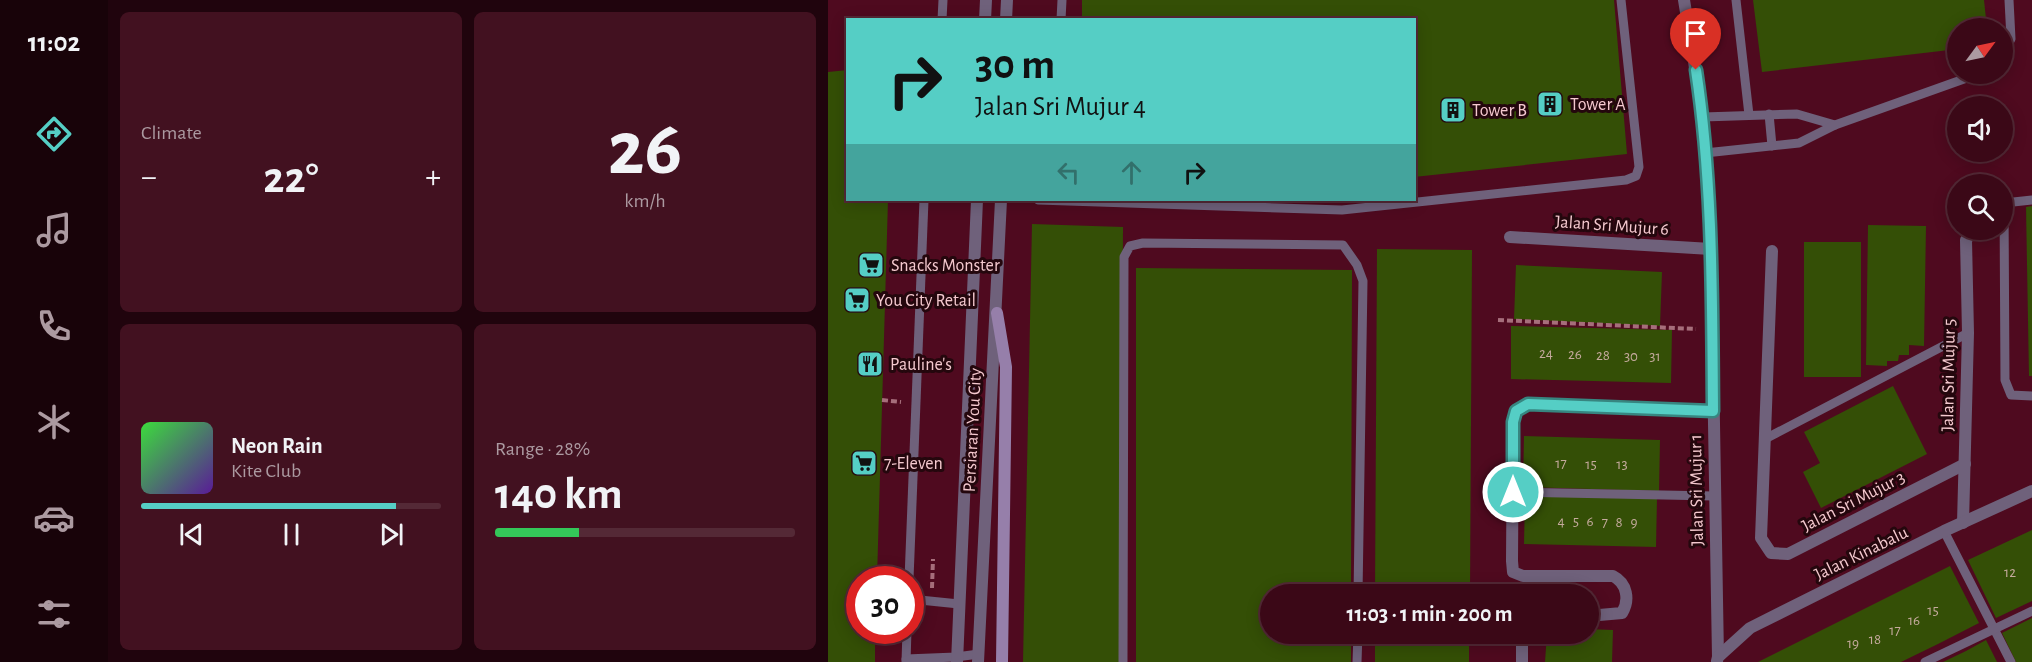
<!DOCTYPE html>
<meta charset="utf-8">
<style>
body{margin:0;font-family:"Alegreya Sans",sans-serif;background:#421120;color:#f1f3f6;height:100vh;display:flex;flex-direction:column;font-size:22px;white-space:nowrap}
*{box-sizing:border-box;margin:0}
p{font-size:20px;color:#ac9aa1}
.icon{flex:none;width:33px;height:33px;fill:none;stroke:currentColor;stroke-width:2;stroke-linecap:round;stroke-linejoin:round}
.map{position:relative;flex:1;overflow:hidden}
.panel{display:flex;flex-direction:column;gap:12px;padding:12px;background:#20040d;width:720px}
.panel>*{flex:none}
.hud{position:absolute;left:18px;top:18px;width:570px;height:183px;border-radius:0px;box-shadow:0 3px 15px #0003,0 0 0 2px #542936;background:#55cec5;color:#111;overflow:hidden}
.needle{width:39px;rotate:57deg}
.controls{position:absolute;left:1119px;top:18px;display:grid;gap:12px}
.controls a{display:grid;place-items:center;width:66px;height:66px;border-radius:50%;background:#3b0817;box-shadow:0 3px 15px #0003,0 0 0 2px #542936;font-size:30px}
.speed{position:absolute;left:18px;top:566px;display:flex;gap:12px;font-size:30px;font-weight:700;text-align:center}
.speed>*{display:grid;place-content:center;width:78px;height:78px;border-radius:50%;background:#3b0817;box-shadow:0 3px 15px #0003,0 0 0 2px #542936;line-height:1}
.speed .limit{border:9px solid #d22;background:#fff;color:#111}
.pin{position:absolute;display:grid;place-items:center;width:51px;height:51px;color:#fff;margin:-62px -26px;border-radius:50% 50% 50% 0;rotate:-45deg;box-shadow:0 0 6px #0007}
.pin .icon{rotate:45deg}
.me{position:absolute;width:66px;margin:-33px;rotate:0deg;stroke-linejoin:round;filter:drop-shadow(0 0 4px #0008)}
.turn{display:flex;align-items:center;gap:21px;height:126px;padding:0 30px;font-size:27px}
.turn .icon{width:78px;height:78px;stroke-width:2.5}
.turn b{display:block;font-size:42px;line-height:51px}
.lanes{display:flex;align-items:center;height:57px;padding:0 30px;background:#0003;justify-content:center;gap:30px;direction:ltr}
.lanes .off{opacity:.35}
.big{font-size:45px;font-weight:700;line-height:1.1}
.panel .widget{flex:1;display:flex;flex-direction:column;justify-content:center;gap:9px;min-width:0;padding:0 21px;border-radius:9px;background:#421120}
.panel .dial{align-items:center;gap:0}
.dial b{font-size:78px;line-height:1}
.song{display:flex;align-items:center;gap:18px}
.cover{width:72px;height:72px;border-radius:9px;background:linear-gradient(135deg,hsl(120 70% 55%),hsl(270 70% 35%))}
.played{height:6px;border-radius:3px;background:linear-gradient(90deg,#55cec5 85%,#542936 85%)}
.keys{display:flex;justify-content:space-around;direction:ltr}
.heat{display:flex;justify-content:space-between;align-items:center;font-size:33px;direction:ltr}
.charge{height:9px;border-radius:4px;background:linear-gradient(90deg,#34c759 28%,#542936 0)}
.panel .tiles{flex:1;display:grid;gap:12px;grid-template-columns:repeat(2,1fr)}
.trip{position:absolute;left:432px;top:584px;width:339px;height:60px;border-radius:30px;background:#3b0817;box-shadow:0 3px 15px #0003,0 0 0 2px #542936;font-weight:700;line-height:60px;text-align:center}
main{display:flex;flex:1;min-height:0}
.menu{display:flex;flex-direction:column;width:108px;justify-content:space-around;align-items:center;background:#180309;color:#ac9aa1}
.menu .icon{width:42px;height:42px}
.menu .active{color:#55cec5}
.menu b{font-size:27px;color:#f1f3f6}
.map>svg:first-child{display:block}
.building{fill:#344f06}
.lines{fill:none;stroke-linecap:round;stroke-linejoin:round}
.path{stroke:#a66e7b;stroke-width:4;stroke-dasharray:6 3;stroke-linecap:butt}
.service{stroke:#6f617b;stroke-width:9}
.minor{stroke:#6f617b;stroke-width:12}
.secondary{stroke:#967faa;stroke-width:12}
.route-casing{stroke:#378680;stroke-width:15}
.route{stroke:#55cec5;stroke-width:10}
.labels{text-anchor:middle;stroke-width:6;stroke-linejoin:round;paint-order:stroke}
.number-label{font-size:15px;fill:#c5aa9d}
.poi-label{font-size:18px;fill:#f5c9cf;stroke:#24070d;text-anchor:start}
.street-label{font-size:18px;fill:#f5c9cf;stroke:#24070d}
</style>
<main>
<nav class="menu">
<b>11:02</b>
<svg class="icon active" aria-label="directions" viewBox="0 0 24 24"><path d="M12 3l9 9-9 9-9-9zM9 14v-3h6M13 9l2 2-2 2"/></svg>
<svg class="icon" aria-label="music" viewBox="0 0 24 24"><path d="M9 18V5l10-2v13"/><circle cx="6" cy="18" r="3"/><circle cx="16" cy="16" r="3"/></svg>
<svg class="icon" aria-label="phone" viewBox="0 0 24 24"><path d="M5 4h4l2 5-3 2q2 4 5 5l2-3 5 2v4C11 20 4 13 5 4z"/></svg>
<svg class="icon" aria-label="climate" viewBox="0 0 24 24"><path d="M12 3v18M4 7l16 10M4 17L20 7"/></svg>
<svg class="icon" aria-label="car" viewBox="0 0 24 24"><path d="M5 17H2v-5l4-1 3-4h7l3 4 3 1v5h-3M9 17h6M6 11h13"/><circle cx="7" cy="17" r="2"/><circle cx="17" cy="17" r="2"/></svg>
<svg class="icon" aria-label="filters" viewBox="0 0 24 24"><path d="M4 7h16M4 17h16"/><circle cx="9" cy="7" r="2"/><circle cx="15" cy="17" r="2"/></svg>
</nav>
<section class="panel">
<div class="tiles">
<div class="widget"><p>Climate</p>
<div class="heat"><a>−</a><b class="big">22°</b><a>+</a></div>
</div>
<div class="widget dial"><b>26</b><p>km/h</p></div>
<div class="widget">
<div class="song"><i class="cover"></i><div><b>Neon Rain</b><p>Kite Club</p></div></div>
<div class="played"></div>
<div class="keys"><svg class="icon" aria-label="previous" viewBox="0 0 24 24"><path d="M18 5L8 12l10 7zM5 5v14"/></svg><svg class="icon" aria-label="pause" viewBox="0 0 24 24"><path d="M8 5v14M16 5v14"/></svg><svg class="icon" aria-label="next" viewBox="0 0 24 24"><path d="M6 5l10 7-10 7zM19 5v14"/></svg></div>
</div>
<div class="widget"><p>Range · 28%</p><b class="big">140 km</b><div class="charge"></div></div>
</div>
</section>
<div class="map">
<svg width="1204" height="662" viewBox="0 0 1204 662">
<rect width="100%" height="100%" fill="#4f0a1f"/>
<g class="building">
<path d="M254 0H786L799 154 586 177V20H254Z"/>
<path d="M925 0H1156L1159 28H1130V49L934 72Z"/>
<path d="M20 70V200H60L49 579H32V630H47V662H0V72Z"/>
<path d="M1204 206V376H1201L1198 207Z"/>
<path d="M204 224 295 227 293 662H195Z"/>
<path d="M1040 225 1098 226 1096 346 1081 345V355H1071L1070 361H1059V366L1038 365Z"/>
<rect x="976" y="242" width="57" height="135"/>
<path d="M549 249 644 250 642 594H547Z"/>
<path d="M688 265 834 272 832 326 686 319Z"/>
<path d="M308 268 524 270 523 594H442V633H523V662H308Z"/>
<path d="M683 326 844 330 843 383 683 379Z"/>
<path d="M1065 386 1099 454 993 508 975 472 992 463 976 432Z"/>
<path d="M696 436 832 440 831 491 695 487Z"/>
<path d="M697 495 829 498 828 547 696 544Z"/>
<path d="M1204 530V601L1168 618 1140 560Z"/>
<path d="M1122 566 1151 623 1110 644 1073 662H930Z"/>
<path d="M1204 618V662H1188L1174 633Z"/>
<path d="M760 629 785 630 784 662H717L719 633H760Z"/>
<rect x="547" y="633" width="94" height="29"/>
<path d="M1158 640 1169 662H1115L1138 651Z"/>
</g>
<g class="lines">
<g class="path">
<path d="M670 320 868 329"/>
<path d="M54 400 73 402"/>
<path d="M104 588 105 559"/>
</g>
<g class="service">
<path d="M908 0 921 115"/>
<path d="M114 20 115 0"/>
<path d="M233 20 234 0"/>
<path d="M1174 56 1183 39 1181 0"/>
<path d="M941 114 944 146"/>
<path d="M875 117 969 114 1007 125"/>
<path d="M877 153 971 143 1007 125 1150 74"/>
<path d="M210 200 514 210 798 180 808 176 811 167 793 0"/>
<path d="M1204 200 1176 203 1177 380 1183 395 1204 396"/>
<path d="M937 439 1140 333"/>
<path d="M685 492 886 496"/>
<path d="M1116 531 1183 662"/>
<path d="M81 579 96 200"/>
<path d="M82 599 131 604"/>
<path d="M78 659 128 657 151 654"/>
<path d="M78 662 79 630"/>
<path d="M295 662 296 257 302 246 315 243 515 245 529 265 535 281 530 594"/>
<path d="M529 662 530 633"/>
<path d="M1097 662 1204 611"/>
</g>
<g class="minor">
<path d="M856 0 875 117 883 249 890 657"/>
<path d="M157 20 158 0"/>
<path d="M178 20 179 0"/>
<path d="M1174 203H1176"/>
<path d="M682 237 883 249"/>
<path d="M944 251 933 538 943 553 960 554 1137 464"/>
<path d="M1135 523 1140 333 1138 240 1145 230"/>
<path d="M760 616 794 613C802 600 799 583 785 576H695L685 572 684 561 685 422 688 411 700 404 885 411"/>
<path d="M889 661 890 657 922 628 1116 531 1204 491"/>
<path d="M129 662 149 200"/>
<path d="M150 662 173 200"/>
<path d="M694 662V633"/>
</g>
<path class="secondary" d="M169 313 178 367 174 662"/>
</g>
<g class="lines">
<g class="route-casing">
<path id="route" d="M685 492V422L688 411 700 404 885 411C884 298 885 183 868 70"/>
</g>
<use href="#route" class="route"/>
</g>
<defs>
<g id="building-square" transform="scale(1.35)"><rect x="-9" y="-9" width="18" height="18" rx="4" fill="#55cec5" stroke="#24070d"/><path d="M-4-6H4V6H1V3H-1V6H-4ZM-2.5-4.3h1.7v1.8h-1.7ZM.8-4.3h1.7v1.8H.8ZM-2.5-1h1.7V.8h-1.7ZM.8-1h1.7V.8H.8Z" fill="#111"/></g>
<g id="supermarket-square" transform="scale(1.35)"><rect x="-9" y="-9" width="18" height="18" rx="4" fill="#55cec5" stroke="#24070d"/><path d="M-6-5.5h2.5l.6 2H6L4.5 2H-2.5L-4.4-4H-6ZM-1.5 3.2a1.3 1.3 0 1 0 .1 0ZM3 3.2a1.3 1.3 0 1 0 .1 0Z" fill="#111"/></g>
<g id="restaurant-square" transform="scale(1.35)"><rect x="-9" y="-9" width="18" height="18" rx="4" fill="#55cec5" stroke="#24070d"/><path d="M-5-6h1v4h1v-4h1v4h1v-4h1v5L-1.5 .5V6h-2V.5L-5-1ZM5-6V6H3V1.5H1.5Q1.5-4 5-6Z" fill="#111"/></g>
</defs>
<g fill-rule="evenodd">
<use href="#building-square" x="722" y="104"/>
<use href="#building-square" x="625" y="110"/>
<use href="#supermarket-square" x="43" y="265"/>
<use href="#supermarket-square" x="29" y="300"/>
<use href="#restaurant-square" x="42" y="364"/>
<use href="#supermarket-square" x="36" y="463"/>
</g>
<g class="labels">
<g class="number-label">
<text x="718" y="358">24</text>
<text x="747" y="359">26</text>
<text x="775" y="360">28</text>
<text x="803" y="361">30</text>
<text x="827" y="361">31</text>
<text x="733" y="468">17</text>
<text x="763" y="469">15</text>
<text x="794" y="469">13</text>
<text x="733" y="526">4</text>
<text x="748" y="526">5</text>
<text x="762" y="526">6</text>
<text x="777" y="527">7</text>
<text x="791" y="527">8</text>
<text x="806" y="527">9</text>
<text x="1182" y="577">12</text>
<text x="1105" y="615">15</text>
<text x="1086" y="625">16</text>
<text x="1067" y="635">17</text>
<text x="1047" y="644">18</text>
<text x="1025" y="648">19</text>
</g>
<g class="poi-label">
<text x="742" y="110">Tower A</text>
<text x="644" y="116">Tower B</text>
<text x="63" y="271">Snacks Monster</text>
<text x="48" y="306">You City Retail</text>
<text x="62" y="370">Pauline's</text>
<text x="56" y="469">7-Eleven</text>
</g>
<g class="street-label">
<text transform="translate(784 225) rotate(4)" y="6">Jalan Sri Mujur 6</text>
<text transform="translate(1120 375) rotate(-89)" y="6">Jalan Sri Mujur 5</text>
<text transform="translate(144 430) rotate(-87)" y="6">Persiaran You City</text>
<text transform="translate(868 490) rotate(-91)" y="6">Jalan Sri Mujur 1</text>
<text transform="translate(1025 501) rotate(-27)" y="6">Jalan Sri Mujur 3</text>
<text transform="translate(1033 553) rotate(-26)" y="6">Jalan Kinabalu</text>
</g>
</g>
</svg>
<div class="controls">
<a><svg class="needle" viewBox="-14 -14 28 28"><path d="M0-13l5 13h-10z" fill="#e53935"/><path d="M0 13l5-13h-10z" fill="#ac9aa1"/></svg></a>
<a><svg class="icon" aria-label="sound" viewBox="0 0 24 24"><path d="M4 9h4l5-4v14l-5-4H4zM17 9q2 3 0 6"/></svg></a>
<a><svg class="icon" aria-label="search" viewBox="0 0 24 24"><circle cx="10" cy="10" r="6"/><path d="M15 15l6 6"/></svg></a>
</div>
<div class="speed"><div class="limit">30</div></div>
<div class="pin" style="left:868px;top:70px;background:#d93025"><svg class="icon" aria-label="arrive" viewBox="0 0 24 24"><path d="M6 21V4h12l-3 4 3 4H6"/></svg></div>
<svg class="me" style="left:685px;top:492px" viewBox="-20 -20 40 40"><circle r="17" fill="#55cec5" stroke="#fff" stroke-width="3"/><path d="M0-11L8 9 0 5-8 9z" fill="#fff"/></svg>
<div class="trip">11:03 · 1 min · 200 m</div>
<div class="hud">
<div class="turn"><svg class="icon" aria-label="right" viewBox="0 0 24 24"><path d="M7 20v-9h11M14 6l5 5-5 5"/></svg><div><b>30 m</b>Jalan Sri Mujur 4</div></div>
<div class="lanes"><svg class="icon off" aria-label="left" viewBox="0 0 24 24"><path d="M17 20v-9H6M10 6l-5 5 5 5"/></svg><svg class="icon off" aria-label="ahead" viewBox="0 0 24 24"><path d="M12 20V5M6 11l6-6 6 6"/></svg><svg class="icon" aria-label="right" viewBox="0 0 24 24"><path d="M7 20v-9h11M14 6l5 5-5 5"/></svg></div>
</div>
</div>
</main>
